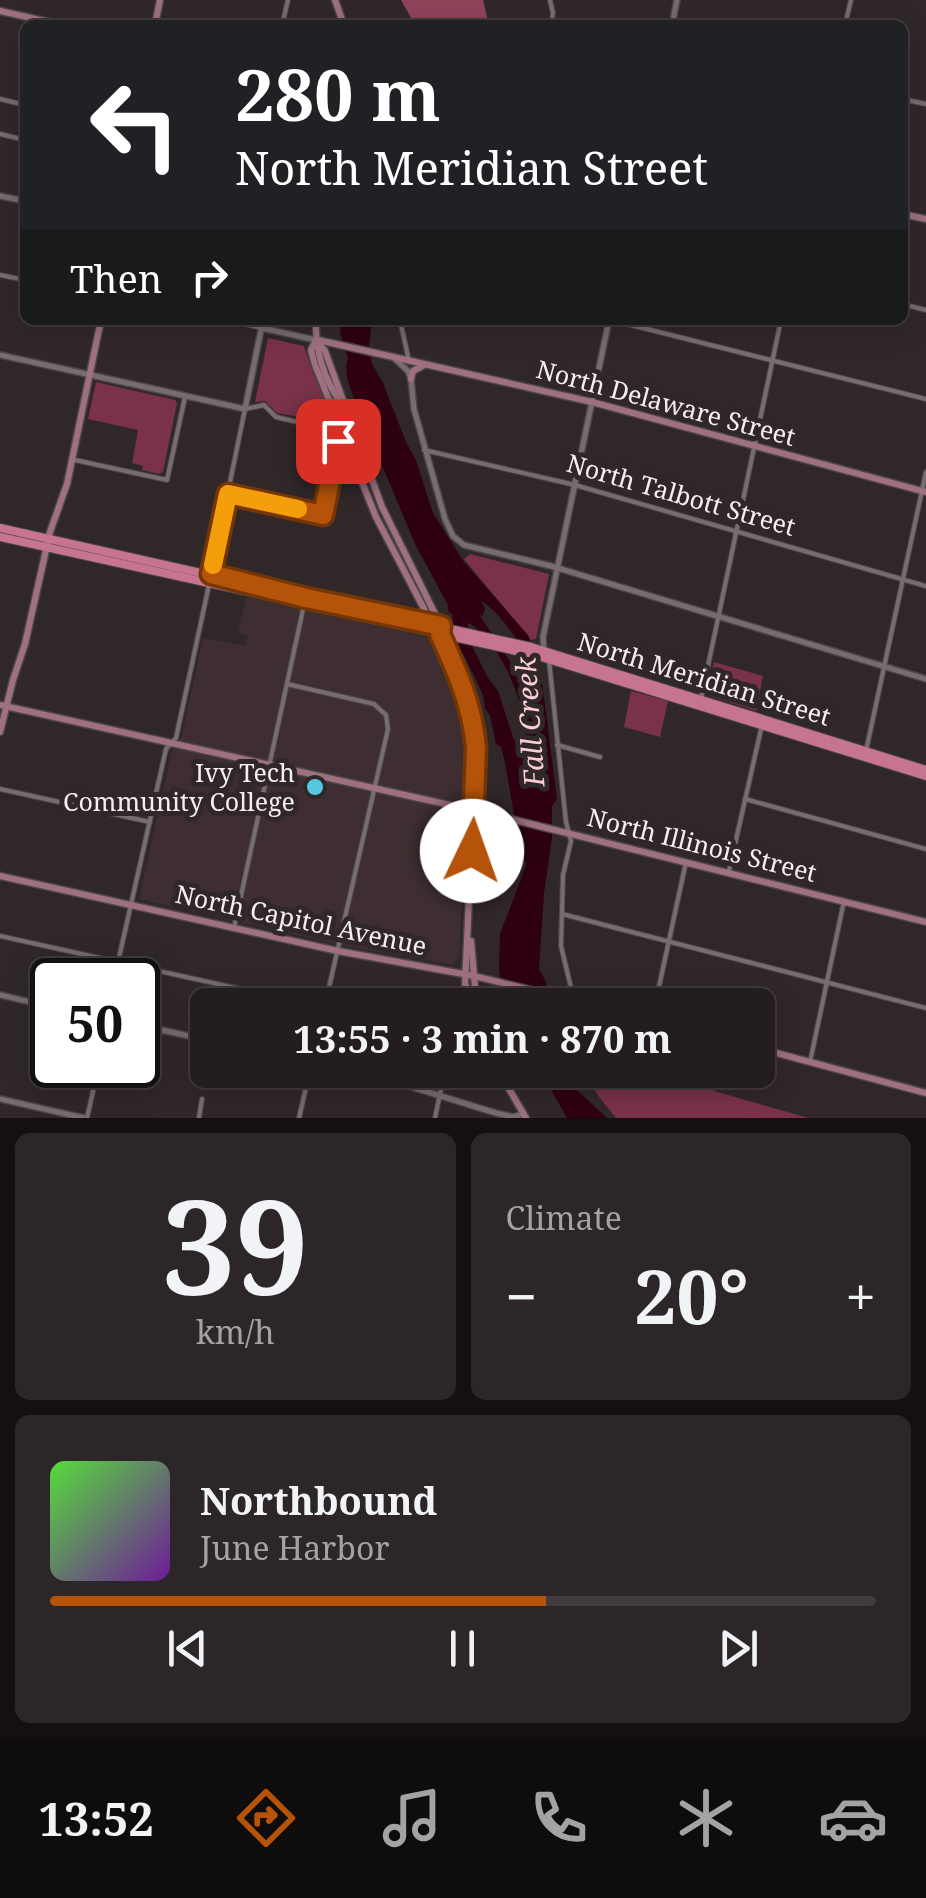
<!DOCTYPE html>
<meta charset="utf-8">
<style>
body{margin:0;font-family:"Noto Serif",serif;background:#2c2628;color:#f1f3f6;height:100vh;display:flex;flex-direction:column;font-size:38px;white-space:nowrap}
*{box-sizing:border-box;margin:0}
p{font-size:32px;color:#a3a2a4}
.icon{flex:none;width:55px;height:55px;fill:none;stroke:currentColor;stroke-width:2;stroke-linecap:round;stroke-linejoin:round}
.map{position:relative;height:1118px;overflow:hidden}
.details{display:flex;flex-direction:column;gap:15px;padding:15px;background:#141011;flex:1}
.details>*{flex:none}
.banner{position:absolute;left:20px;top:20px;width:888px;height:305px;border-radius:15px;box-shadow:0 5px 25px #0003,0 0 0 2px #413b3d;background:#202124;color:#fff;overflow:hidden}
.speed{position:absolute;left:30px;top:958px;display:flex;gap:20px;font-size:50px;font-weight:700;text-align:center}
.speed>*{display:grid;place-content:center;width:130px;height:130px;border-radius:50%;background:#241d1f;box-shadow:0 5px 25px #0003,0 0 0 2px #413b3d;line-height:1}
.speed .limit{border:5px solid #111;border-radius:15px;background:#fff;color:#111}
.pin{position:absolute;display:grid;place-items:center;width:85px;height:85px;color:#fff;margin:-42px;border-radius:20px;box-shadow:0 5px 15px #0006}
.me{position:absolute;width:110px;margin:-55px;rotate:3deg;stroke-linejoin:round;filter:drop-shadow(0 0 8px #0008)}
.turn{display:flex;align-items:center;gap:35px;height:210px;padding:0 50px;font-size:45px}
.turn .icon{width:130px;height:130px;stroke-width:2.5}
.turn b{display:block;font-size:70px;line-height:85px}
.then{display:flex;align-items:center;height:95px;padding:0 50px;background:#0003;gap:20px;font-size:38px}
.big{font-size:75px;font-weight:700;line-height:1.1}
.details .widget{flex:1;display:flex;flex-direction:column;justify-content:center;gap:15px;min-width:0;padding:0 35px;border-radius:15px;background:#2c2628}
.details .dial{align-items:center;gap:0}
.dial b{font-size:130px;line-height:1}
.song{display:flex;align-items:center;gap:30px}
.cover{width:120px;height:120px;border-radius:15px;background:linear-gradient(135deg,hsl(110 70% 55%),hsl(280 70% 35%))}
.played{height:10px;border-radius:5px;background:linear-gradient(90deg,#b45309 60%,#413b3d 60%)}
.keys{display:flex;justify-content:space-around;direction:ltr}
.heat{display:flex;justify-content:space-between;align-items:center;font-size:55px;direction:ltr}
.details .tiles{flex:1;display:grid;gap:15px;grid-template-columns:1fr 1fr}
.widget:last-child{grid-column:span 2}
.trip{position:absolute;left:190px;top:988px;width:585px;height:100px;border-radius:15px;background:#241d1f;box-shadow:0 5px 25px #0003,0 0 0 2px #413b3d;font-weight:700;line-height:100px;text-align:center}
.dock{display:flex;height:160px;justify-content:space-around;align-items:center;background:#0e0c0c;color:#a3a2a4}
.dock .icon{width:70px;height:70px}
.dock .current{color:#b45309}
.dock b{font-size:45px;color:#f1f3f6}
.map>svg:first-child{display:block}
.built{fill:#3e2e31}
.green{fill:#793248}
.forest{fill:#8f435a}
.water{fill:#2f0011;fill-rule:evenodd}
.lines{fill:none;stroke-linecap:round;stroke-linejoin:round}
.minor-casing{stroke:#4d4647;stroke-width:6}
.tertiary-casing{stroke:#4d4647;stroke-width:8}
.secondary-casing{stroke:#4d4647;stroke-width:9}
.primary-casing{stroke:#4d4647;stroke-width:10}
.minor{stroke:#776c6f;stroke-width:4}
.tertiary{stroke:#776c6f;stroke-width:5}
.secondary{stroke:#9f707e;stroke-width:6}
.primary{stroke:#c7758e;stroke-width:8}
.route-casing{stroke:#753606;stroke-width:25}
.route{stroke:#b45309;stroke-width:18}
.slow{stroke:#f59e0b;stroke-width:18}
.poi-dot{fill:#56c9e0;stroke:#302729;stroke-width:4}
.labels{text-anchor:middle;stroke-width:10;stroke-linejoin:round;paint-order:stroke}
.street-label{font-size:25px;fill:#f5eff0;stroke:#302729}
.poi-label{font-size:25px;fill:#f5eff0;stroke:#302729;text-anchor:end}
.water-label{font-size:28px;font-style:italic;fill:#fbcdd7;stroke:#302729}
</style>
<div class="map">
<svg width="926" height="1118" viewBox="0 0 926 1118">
<rect width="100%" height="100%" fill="#302729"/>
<path class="built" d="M246 597 432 638 458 697 468 750 466 797 460 801V815L466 820 459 958 453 965 344 946 139 899 172 751 182 736 203 638 245 646 248 635 238 633Z"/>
<g class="green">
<path d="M268 338 304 346 313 373 337 428 323 421 277 413 265 401 255 402Z"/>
<path d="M96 382 175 400 177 403 163 472 159 474 142 470 143 466 132 463 138 430 88 419Z"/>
<path d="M470 554 549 574 536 639 531 640 464 559Z"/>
<path d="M714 662 763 676 756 711 708 695Z"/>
<path d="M631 691 668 701 660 737 624 727Z"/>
<path d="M583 1070H628L700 1087 715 1074 716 1070H725L723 1081 714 1091 809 1118H616L599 1097Z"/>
</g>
<path class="forest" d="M401 0H483L489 25H415Z"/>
<g class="water">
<path d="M342 320H372L369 345 372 364 383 383 406 442 416 460 433 513 464 562 528 635 540 666 557 799 552 806V838L544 893 539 969 546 982 547 1005H503L499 969 500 934 527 863 522 859 505 763 501 747 496 744 490 715 485 709 483 695 466 659 455 642 452 614 448 611V605L416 546 354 399C350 387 343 371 348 359L340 333ZM481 601C497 610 521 641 526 660 526 661 526 675 526 677L517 670 515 662 513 666 482 619 480 615 483 616 485 608ZM470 623C512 658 525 709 528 758H523L513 737 498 691 488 678 469 640 468 624Z"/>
<path d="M540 1070H566L578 1091 607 1118H567Z"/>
</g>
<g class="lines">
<g class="minor-casing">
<g id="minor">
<path d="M550 0 553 13 551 25"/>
<path d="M552 20 575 25"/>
<path d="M282 25 288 0"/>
<path d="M845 25 851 0"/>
<path d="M0 99 25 105"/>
<path d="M902 99 926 104"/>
<path d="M0 134 25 140"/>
<path d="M0 275 25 280"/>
<path d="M902 304 926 310"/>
<path d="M228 320 262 328"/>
<path d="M400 320 409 361"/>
<path d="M611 320 926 399"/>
<path d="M424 450 575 485 926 586"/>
<path d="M75 460 167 480 185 397"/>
<path d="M211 575 245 409 264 405 276 417 332 430 338 436 323 515 227 494"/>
<path d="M549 660 566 822 571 841 563 875 561 946 574 1000"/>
<path d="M287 684 374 704 386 715 388 729 325 1005"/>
<path d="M701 699 781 320"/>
<path d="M557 745 600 757"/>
<path d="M866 751 926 472"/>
<path d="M0 789 150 822"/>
<path d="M745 799 926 849"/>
<path d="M729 871 762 725"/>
<path d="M562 914 926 1008"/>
<path d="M234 928 304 605"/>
<path d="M0 936 313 1005"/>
<path d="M114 980 166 749 176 738 209 585"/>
<path d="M460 1005 464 988"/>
<path d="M655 1005 686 862"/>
<path d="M810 1062 844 901"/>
<path d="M87 1118 94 1087 95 1065"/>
<path d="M199 1118 202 1099"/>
<path d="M299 1118 310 1070"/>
<path d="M435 1118 445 1070"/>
</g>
</g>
<g class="tertiary-casing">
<g id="tertiary">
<path d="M672 25 677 0"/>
<path d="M0 196 25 201"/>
<path d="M262 328 316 340"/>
<path d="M0 355 245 409 263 320"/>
<path d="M395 359 408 371 411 379 414 409 445 519 453 536 464 545 551 566 926 679"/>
<path d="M544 650 543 637 609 320"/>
<path d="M0 995 52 1007"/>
<path d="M138 1025 208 1040"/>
<path d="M342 1070 392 1081 496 1113 513 1117 523 1114"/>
<path d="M0 1099 84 1118"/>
</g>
</g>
<g class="secondary-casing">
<g id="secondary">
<path d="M335 0 344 25"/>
<path d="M0 11 62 25"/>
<path d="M155 25 160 0"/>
<path d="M902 214 926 219"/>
<path d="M316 320C315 351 323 377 340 402"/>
<path d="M316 340 325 351 382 507 441 626 440 634C458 674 472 705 476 748L465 984 475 1005"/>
<path d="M316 340 311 350 315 365 376 517 433 626"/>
<path d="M318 340 592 402 926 492"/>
<path d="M411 379 413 371 424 365"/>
<path d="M0 705 486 813 926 922"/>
<path d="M0 732 13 680 25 644 50 532 67 484 101 320"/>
<path d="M0 876 338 951 474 976 593 1005"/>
<path d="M471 941 475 987 474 998"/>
<path d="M758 1048 926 1093"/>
<path d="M498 1070 526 1118"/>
</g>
</g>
<g class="primary-casing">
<g id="primary">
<path d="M0 528 531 647 926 770"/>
<path d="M0 537 535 655 926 776"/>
</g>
</g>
<use href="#minor" class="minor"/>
<use href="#tertiary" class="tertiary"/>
<use href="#secondary" class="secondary"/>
<use href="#primary" class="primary"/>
</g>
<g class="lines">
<g class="route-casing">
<path id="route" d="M338 441 323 515 228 494 211 574 306 598 441 626 440 634C458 674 472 705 476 748L472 851"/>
</g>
<use href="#route" class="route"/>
<path class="slow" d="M213 565 228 494 298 509"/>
</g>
<circle class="poi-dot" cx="315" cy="787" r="10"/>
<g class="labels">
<g class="street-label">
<text transform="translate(666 403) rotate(15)" y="9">North Delaware Street</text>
<text transform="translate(681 495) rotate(16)" y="9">North Talbott Street</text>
<text transform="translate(704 679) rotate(17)" y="9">North Meridian Street</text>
<text transform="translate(702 845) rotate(14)" y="9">North Illinois Street</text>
<text transform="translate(301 920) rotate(12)" y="9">North Capitol Avenue</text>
</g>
<g class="poi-label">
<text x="295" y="782">Ivy Tech<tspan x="295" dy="29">Community College</tspan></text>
</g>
<g class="water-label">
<text transform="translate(530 722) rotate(-94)" y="10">Fall Creek</text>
</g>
</g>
</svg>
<div class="speed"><div class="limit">50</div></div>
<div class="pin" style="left:338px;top:441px;background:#d93025"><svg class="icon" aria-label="arrive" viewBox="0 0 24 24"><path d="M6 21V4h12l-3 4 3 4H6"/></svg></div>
<svg class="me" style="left:472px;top:851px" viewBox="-20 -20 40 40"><circle r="19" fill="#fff"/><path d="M0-13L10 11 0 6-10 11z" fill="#b45309"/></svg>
<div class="trip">13:55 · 3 min · 870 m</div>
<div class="banner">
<div class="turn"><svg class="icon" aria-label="left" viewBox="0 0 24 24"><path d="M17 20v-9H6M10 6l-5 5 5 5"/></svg><div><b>280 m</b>North Meridian Street</div></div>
<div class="then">Then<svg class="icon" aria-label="right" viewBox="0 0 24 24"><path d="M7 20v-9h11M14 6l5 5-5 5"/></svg></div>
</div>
</div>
<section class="details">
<div class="tiles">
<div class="widget dial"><b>39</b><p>km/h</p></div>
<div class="widget"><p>Climate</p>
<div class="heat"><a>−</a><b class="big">20°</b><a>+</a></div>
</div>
<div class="widget">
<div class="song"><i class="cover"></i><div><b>Northbound</b><p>June Harbor</p></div></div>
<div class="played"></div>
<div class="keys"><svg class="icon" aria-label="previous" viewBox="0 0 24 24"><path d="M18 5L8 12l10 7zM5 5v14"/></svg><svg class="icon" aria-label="pause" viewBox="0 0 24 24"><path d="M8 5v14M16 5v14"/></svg><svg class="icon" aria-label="next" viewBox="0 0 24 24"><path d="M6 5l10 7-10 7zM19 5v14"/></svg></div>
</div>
</div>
</section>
<nav class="dock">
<b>13:52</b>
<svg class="icon current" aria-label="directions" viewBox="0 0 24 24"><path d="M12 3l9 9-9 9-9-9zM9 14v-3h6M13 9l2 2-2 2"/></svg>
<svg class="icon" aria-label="music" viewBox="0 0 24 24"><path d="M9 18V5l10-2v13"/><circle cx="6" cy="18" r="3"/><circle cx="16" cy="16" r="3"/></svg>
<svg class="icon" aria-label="phone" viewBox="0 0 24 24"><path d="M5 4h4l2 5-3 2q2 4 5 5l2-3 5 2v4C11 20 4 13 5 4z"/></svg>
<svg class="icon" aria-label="climate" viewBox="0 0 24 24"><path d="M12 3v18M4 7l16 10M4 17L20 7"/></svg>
<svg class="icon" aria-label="car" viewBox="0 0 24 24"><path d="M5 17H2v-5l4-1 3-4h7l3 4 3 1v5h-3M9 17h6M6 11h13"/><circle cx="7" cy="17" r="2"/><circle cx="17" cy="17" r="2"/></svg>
</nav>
